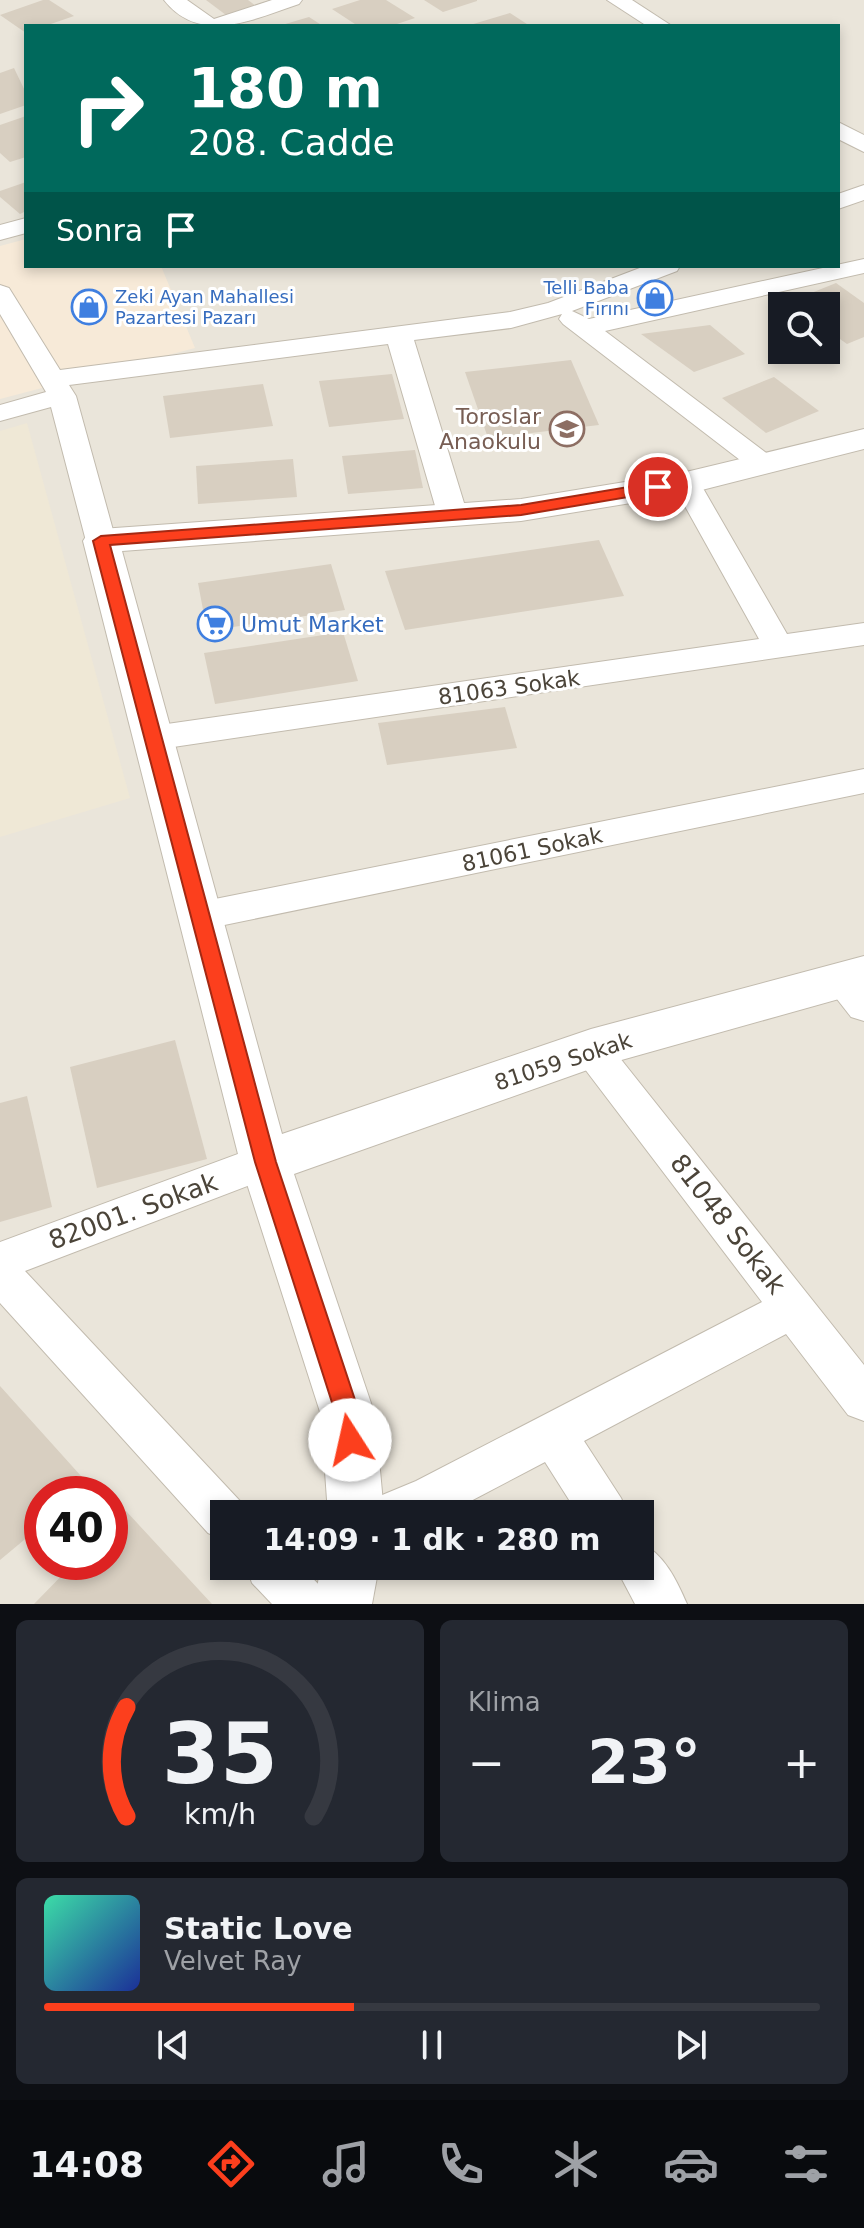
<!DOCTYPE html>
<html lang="tr">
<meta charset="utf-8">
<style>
body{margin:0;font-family:"DejaVu Sans",sans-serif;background:#242831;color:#f1f3f6;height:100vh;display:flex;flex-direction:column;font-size:30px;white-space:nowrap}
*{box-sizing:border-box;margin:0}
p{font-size:26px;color:#9ea1a6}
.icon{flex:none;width:44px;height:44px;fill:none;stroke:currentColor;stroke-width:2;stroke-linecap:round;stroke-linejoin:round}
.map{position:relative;height:1604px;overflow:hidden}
.drawer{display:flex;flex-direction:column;gap:16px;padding:16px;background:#0d0f14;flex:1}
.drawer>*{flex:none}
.hud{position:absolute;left:24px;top:24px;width:816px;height:244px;border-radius:0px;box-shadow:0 4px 12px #0003;background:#00695c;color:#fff;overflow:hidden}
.buttons{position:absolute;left:768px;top:292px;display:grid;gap:16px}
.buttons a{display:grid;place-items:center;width:72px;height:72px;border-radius:0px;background:#171b24;box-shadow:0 4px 12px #0003;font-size:40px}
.speed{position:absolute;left:24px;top:1476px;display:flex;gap:16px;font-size:40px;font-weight:700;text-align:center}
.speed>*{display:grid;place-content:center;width:104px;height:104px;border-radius:50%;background:#171b24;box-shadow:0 4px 12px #0003;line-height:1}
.speed .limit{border:12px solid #d22;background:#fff;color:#111}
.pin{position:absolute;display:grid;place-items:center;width:68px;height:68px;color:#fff;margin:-34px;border:4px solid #fff;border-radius:50%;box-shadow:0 2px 8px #0007}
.me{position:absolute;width:88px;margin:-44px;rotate:350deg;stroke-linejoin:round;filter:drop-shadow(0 0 6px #0008)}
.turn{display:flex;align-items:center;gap:28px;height:168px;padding:0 32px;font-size:36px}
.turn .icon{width:104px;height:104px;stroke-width:2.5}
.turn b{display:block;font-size:56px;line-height:68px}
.then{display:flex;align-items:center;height:76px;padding:0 32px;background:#0003;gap:16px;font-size:30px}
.big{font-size:60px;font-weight:600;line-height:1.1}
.drawer .card{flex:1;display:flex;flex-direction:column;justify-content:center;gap:12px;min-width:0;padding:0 28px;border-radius:12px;background:#242831}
.drawer .dial{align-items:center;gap:0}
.dial svg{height:208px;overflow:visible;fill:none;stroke:#363941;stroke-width:7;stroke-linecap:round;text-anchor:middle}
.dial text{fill:#f1f3f6;stroke:none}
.song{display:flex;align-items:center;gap:24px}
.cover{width:96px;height:96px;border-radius:12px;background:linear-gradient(135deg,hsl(160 70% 55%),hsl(230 70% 35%))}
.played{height:8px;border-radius:4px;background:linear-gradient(90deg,#fc3f1d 40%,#363941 40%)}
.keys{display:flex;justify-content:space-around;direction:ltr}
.heat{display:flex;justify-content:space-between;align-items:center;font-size:44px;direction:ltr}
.drawer .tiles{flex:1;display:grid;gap:16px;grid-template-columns:1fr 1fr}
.card:last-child{grid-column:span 2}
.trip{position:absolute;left:210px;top:1500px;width:444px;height:80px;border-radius:0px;background:#171b24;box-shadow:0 4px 12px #0003;font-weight:600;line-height:80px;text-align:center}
.menu{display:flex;height:128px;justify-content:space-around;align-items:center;background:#090b0e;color:#9ea1a6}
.menu .icon{width:56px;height:56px}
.menu .on{color:#fc3f1d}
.menu b{font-size:36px;color:#f1f3f6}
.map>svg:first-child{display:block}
.residential{fill:#eae5da;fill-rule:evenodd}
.commercial{fill:#f7ead8}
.education{fill:#efe8d6}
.building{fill:#d8cfc1}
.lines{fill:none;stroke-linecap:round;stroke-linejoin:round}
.minor-casing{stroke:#c2bbae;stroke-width:2}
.tertiary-casing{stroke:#c2bbae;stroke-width:2}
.minor{fill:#fff;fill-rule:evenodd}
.tertiary{fill:#fff;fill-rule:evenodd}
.route{fill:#fc3f1d;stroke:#a42913;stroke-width:2}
.labels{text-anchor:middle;stroke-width:6;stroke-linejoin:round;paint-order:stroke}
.far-shop-label{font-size:18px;fill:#366cbe;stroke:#fff;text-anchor:end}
.education-label{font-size:22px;fill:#785e54;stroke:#fff;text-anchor:end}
.shop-label{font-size:22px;fill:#366cbe;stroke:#fff;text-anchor:start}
.street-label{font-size:22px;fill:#4b4439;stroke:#fff}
.near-street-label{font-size:26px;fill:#4b4439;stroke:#fff}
</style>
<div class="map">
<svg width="864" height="1604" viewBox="0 0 864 1604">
<rect width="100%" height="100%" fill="#f6f3ec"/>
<path class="residential" d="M0 0H864V1604H0ZM26 26H838V266H26ZM782 306H826V350H782ZM42 1494H110V1562H42ZM224 1514H640V1566H224Z"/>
<path class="commercial" d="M26 239V266H161L195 348 0 399V246Z"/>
<path class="education" d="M27 423 130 798 0 837V431Z"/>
<g class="building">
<path d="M43 0H49L74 16 45 26H26V33L0 15Z"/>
<path d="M206 0H248L256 6 226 15Z"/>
<path d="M360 0H386L415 18 391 26H358L332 9Z"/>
<path d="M424 0H477V1L443 12Z"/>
<path d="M510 13 530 26H470V25Z"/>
<path d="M309 17 323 26H282V25Z"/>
<path d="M14 68 26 93V105L0 114V73Z"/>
<path d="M26 116V157L10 162 0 153V125Z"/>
<path d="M26 182V211L20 214 0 197V191Z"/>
<path d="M836 283 864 303V337L847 344 826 329V306H795L789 302Z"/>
<path d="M710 325 745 354 694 372 641 334Z"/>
<path d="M571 360 599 425 488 438 465 372Z"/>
<path d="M392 374 404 419 329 427 319 381Z"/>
<path d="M774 377 819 411 766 433 722 398Z"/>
<path d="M263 384 273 426 170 438 163 396Z"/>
<path d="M415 450 423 488 348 494 342 456Z"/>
<path d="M293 459 297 497 198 504 196 466Z"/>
<path d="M599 540 624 596 405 630 385 571Z"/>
<path d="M331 564 345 610 207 631 198 583Z"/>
<path d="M343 632 358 681 215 704 204 653Z"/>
<path d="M505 707 517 748 387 765 378 723Z"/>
<path d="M175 1040 207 1159 97 1188 70 1067Z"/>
<path d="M27 1096 52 1207 0 1222V1103Z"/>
<path d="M0 1386 90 1486 80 1494H42V1525L0 1560Z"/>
<path d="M126 1511 212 1604H34L75 1562H110V1527Z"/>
</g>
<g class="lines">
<g class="minor-casing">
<g id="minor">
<path d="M164 0H187L214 19 272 0H302L299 4C254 19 200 46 164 0Z"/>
<path d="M607 0H632L672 26H647Z"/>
<path d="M838 122 864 135V152L838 139Z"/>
<path d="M864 185V200L838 209V194Z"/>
<path d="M26 218V233L0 240V225Z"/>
<path d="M864 259V273L605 331 773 458 777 464 773 470 763 473 753 470 563 324 559 319 562 314 511 328 414 340 468 516 463 523 453 525 443 523 438 516 388 344 69 385 76 396 116 541 111 548 101 551 91 548 86 541 51 407 0 421V405L46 392 0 314V285L9 288 60 370 510 312 548 303 645 266H680L677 271 572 311 589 319Z"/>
<path d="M686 474 696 477 700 483 787 634 864 623V645L153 750 141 746 137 738 141 730 153 726 759 639 672 483 676 477Z"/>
<path d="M864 769V793L200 930 187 926 182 916 187 906 200 902Z"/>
<path d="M841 965 854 969 864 980V1021L851 1017 822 980 828 969Z"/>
<path d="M591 1033 604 1038 864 1365V1421L848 1415 786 1334 584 1441 621 1498 628 1514H578L545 1462 446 1514H368L375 1498 416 1481 762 1302 578 1060 572 1049 578 1038Z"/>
<path d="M265 1144 279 1150 285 1162 279 1174 25 1271 240 1501 246 1514H224V1540L208 1533 0 1303V1242Z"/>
<path d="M640 1543C664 1553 677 1581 687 1604H635L615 1566H640Z"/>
<path d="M246 1566H301L321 1587 328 1604H272L252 1583Z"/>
</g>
</g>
<g class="tertiary-casing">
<g id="tertiary">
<path d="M864 429V449L686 494 521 521 122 551 282 1134 591 1029 864 956V992L593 1068 294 1174 375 1415 384 1514H328L321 1415 240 1162 83 541 88 533 101 529 521 499 686 472Z"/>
<path d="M321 1566H379L372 1604H314Z"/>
</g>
</g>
<use href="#minor" class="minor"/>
<use href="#tertiary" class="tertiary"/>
</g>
<path class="route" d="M658 482 664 484V491L521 515 110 545 276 1162 360 1415 362 1440 358 1448 350 1452 341 1448 336 1415 255 1162 93 541 101 536 521 505Z"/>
<defs>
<g id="shop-ring" transform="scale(1.8)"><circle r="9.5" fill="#fff" stroke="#3f7fe0" stroke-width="1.5"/><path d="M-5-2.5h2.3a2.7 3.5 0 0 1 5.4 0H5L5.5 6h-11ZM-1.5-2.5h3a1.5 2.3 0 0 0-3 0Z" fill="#3f7fe0"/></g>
<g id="school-ring" transform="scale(1.8)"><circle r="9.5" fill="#fff" stroke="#8d6e63" stroke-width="1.5"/><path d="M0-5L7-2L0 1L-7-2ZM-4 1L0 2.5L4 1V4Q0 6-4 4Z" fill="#8d6e63"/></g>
<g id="supermarket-ring" transform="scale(1.8)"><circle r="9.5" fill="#fff" stroke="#3f7fe0" stroke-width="1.5"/><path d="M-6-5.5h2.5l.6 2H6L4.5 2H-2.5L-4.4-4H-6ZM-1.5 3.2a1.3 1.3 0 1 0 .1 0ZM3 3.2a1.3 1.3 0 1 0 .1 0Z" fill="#3f7fe0"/></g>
</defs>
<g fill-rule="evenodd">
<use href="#shop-ring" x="655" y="298"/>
<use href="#shop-ring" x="89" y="307"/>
<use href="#school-ring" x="567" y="429"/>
<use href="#supermarket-ring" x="215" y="624"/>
</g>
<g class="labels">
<g class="far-shop-label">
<text x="629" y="294">Telli Baba<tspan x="629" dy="21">Fırını</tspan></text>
<text x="115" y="303" text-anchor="start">Zeki Ayan Mahallesi<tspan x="115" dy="21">Pazartesi Pazarı</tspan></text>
</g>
<g class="education-label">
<text x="541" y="424">Toroslar<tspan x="541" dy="25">Anaokulu</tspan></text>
</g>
<g class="shop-label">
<text x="241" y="632">Umut Market</text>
</g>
<g class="street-label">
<text transform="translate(509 687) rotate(-8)" y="8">81063 Sokak</text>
<text transform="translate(532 849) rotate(-12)" y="8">81061 Sokak</text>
<text transform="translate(563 1061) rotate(-18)" y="8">81059 Sokak</text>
</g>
<g class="near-street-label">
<text transform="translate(133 1211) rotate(-20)" y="9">82001. Sokak</text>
<text transform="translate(728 1224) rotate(52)" y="9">81048 Sokak</text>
</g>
</g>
</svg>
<div class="buttons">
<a><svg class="icon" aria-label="search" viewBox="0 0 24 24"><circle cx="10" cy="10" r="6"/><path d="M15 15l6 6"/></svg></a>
</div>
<div class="speed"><div class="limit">40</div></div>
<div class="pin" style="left:658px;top:487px;background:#d93025"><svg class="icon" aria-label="arrive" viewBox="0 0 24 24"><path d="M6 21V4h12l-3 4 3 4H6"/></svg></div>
<svg class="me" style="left:350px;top:1440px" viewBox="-20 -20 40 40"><circle r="19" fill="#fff"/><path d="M0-13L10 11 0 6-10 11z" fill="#fc3f1d"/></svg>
<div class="trip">14:09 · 1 dk · 280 m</div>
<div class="hud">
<div class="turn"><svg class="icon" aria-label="right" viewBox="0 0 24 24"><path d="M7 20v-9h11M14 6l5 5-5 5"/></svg><div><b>180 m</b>208. Cadde</div></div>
<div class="then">Sonra<svg class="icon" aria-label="arrive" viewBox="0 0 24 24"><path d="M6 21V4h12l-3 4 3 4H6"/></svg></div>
</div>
</div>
<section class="drawer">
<div class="tiles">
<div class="card dial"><svg viewBox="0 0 100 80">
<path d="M14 69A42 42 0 1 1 86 69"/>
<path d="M14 69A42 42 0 0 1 14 27" stroke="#fc3f1d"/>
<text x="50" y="56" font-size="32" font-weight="700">35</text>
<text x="50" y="72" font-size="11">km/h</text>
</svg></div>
<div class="card"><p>Klima</p>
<div class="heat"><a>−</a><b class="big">23°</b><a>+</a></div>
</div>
<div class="card">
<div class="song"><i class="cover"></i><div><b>Static Love</b><p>Velvet Ray</p></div></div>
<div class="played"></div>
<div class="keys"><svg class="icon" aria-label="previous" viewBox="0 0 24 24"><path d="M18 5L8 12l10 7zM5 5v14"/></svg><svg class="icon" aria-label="pause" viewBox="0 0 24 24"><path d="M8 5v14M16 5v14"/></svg><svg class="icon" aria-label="next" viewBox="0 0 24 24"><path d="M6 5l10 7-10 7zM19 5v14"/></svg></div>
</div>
</div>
</section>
<nav class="menu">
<b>14:08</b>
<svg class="icon on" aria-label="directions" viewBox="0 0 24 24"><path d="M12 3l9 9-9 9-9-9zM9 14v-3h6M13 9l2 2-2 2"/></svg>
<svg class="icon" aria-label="music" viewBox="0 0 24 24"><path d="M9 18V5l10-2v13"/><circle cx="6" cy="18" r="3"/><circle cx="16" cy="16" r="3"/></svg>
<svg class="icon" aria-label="phone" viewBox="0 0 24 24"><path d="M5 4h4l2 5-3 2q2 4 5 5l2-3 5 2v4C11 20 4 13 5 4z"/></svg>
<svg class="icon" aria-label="climate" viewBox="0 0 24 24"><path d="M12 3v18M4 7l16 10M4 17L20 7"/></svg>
<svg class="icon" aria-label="car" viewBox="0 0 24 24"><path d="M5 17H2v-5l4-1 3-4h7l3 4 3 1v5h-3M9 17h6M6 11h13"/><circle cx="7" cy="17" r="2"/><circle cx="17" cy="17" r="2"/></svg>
<svg class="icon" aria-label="filters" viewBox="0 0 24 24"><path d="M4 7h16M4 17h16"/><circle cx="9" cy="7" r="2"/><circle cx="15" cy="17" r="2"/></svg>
</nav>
